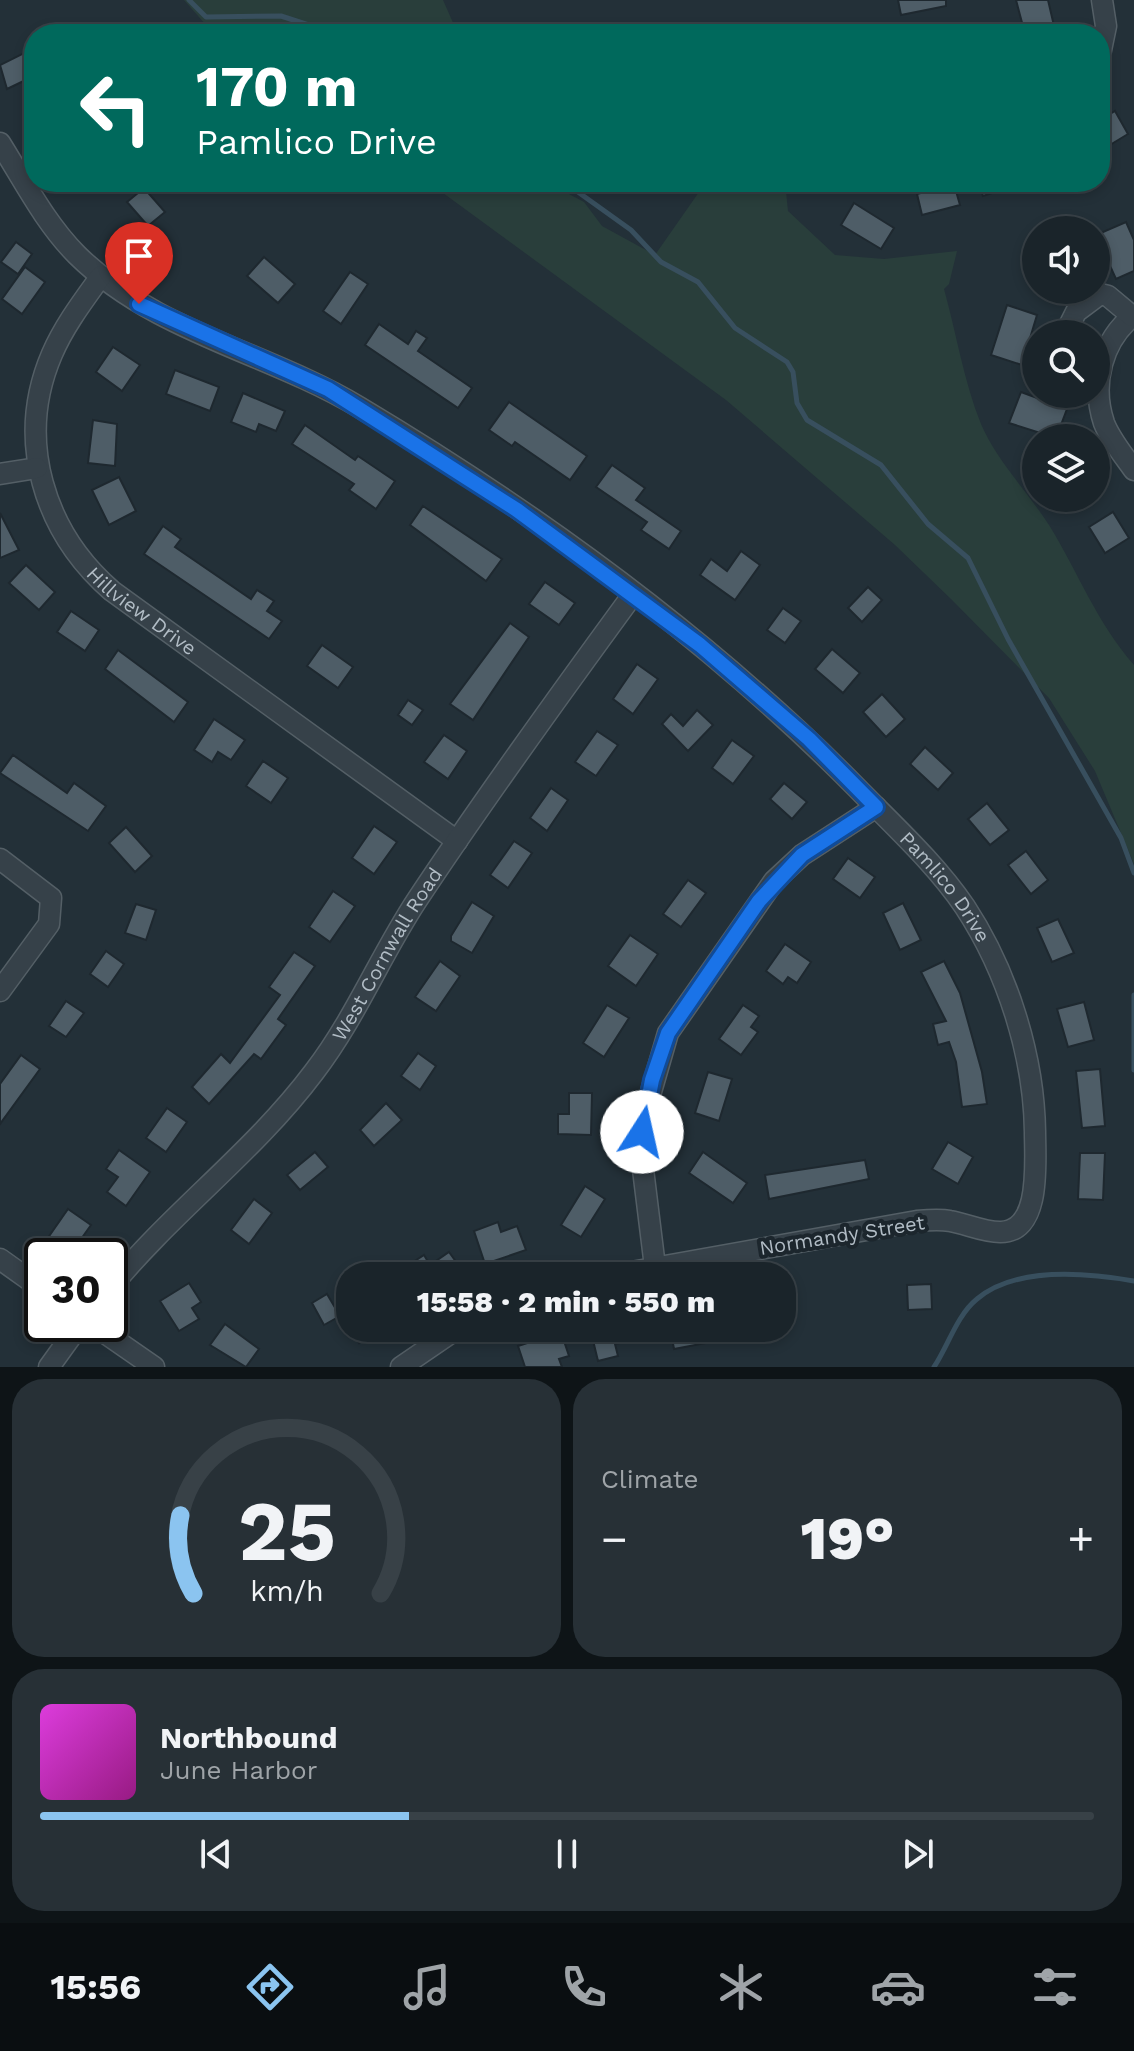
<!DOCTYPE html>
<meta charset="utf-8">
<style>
body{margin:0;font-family:"Work Sans",sans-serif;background:#273036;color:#f1f3f6;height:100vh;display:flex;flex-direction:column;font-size:30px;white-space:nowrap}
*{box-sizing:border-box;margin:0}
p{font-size:26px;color:#9fa4a8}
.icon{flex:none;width:44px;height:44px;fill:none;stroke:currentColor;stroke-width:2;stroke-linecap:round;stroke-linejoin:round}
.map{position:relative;height:1367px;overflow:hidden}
.drawer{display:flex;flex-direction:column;gap:12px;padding:12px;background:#0e1417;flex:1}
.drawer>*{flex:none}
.top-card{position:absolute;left:24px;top:24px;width:1086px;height:168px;border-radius:32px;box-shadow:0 4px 12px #0003,0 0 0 2px #384147;background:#00695c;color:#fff;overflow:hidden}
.tools{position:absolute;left:1022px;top:216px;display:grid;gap:16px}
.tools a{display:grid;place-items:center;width:88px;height:88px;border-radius:50%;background:#1a242a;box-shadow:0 4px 12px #0003,0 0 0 2px #384147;font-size:40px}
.speed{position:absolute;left:24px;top:1238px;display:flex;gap:16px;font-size:40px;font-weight:700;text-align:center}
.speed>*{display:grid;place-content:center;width:104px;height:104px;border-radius:50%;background:#1a242a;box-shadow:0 4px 12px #0003,0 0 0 2px #384147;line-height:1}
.speed .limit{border:4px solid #111;border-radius:12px;background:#fff;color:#111}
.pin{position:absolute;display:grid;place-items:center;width:68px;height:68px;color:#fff;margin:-82px -34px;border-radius:50% 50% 50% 0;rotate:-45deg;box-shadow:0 0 8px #0007}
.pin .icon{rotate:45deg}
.me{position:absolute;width:88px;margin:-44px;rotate:10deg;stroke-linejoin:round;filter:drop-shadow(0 0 6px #0008)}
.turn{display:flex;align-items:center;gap:28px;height:168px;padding:0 40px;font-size:36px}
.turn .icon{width:104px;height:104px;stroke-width:2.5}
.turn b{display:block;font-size:56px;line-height:68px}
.big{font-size:60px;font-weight:800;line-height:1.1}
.drawer .tile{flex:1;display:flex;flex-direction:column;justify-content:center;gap:12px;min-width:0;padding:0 28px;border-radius:32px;background:#273036}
.drawer .dial{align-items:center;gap:0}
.dial svg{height:208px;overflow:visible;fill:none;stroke:#384147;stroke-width:7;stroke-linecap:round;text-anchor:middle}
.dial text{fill:#f1f3f6;stroke:none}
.song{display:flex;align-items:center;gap:24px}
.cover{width:96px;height:96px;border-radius:12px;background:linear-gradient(135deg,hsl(300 70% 55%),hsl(310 70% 35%))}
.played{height:8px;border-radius:4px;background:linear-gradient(90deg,#8bc4f0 35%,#384147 35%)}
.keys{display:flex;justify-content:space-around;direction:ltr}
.heat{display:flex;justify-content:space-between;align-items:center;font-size:44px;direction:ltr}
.drawer .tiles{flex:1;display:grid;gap:12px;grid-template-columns:1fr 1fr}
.tile:last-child{grid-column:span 2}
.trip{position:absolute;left:336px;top:1262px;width:460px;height:80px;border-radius:32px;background:#1a242a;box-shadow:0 4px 12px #0003,0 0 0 2px #384147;font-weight:800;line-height:80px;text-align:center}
.menu{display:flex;height:128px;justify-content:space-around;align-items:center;background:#0a0e11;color:#9fa4a8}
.menu .icon{width:56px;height:56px}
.menu .active{color:#8bc4f0}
.menu b{font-size:36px;color:#f1f3f6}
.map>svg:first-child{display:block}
.green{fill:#293e3b}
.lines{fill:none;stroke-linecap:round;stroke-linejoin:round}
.stream{stroke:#384f5e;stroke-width:5}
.building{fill:#4e5d67;stroke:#1e282f;stroke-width:2}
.minor-casing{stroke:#545f66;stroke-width:23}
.minor{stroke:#364149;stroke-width:20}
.route-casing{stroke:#114b97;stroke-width:20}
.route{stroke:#1a73e8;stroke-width:14}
.labels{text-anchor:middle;stroke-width:8;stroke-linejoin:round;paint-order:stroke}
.street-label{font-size:20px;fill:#b1bcc5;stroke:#1c262d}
</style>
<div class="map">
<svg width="1134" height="1367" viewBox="0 0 1134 1367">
<rect width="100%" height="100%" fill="#233038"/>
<g class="green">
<path d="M184 0H443L458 34H214Z"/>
<path d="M428 182H558L567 193 584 202 602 226 655 255 706 182H785L788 211 835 255 884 259 957 251 949 284 944 289C956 332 964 382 981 424 997 461 1027 491 1049 525 1078 572 1097 623 1134 665V864L1095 771 1049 698 951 599 895 545 726 400Z"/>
</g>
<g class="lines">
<g class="stream">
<path d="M189 0 206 17 281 16 318 28 361 34"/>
<path d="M564 182 631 230 661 262 698 282 735 328 787 362 793 372 797 403 807 420 881 465 928 524 968 558 1008 639 1121 838 1134 873"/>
<path d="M1134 995V1070"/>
<path d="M934 1367C948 1346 957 1315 977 1299 1016 1266 1088 1273 1134 1281"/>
</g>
</g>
<g class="building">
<path d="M898 0H946V6L901 15Z"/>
<path d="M1016 0H1048L1055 30 1025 34Z"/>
<path d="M34 48V76L7 89 0 65Z"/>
<path d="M1115 111 1128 134 1100 151V120Z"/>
<path d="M978 182H1018L1019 184 983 196Z"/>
<path d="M954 184 960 205 922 215 917 194Z"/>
<path d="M144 188 165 212 148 226 127 202Z"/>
<path d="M854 203 894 228 881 249 841 225Z"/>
<path d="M1126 222 1134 240V271L1116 279 1096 235Z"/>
<path d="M16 242 32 254 18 274 1 262Z"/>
<path d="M264 257 295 284 278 303 247 276Z"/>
<path d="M25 267 45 282 22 314 2 299Z"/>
<path d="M350 272 368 284 341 324 323 311Z"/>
<path d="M1007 305 1037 315 1022 365 991 355Z"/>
<path d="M379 324 408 344 416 331 427 338 418 351 472 388 458 408 365 345Z"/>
<path d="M113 347 140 365 122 391 96 372Z"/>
<path d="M175 370 219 387 210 411 166 394Z"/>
<path d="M1021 392 1067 409 1056 438 1009 423Z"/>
<path d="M243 393 285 411 276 431 259 424 256 432 231 422Z"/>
<path d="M509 402 587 456 570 480 515 442 512 446 489 430Z"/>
<path d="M93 420 117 424 115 466 88 463Z"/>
<path d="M305 425 355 460 358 456 395 481 376 509 349 490 354 484 292 444Z"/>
<path d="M612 465 645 488 636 500 681 531 669 549 641 530 647 522 596 487Z"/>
<path d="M119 477 136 511 109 525 92 490Z"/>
<path d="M423 506 502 559 486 581 410 525Z"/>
<path d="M1113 512 1129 538 1105 553 1089 527Z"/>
<path d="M0 513 19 550 0 558Z"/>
<path d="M163 526 181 539 175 547 251 599 257 590 274 601 267 611 282 621 269 639 144 554Z"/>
<path d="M741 551 760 565 735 600 700 575 711 559 727 571Z"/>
<path d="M26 565 55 592 39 610 9 583Z"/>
<path d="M545 582 575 603 559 625 529 604Z"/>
<path d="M868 587 882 600 862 622 848 608Z"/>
<path d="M783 608 801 621 785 643 767 630Z"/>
<path d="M71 611 99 630 85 651 57 632Z"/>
<path d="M510 623 529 637 473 720 450 704Z"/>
<path d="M322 645 353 667 338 688 307 666Z"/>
<path d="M832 649 860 673 843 693 815 669Z"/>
<path d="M118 650 188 702 174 722 105 669Z"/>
<path d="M637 664 658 679 633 714 613 699Z"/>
<path d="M882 694 905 719 886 737 863 712Z"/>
<path d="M408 700 423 710 412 725 398 715Z"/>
<path d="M697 710 713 725 688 751 662 724 671 714 683 726Z"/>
<path d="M214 719 245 740 231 760 218 752 212 762 194 750Z"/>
<path d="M597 731 618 745 596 776 575 762Z"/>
<path d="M444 735 467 751 448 779 424 762Z"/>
<path d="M732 740 754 756 733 784 712 768Z"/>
<path d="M925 747 953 773 938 790 910 764Z"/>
<path d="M13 755 67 793 74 783 106 806 88 831 0 773Z"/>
<path d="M263 761 288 778 271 803 246 786Z"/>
<path d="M784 783 807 802 792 819 770 799Z"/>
<path d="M551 788 568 800 547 831 530 818Z"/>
<path d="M987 803 1009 830 990 845 968 819Z"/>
<path d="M374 826 397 842 374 874 352 858Z"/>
<path d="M126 827 152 856 135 872 109 843Z"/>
<path d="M514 841 532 853 508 888 490 875Z"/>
<path d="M1026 851 1048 880 1031 894 1008 865Z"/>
<path d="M848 858 875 877 860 898 833 879Z"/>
<path d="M688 880 706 893 681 927 663 914Z"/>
<path d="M333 891 355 906 330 942 309 927Z"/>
<path d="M472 902 494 916 472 953 451 941V936Z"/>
<path d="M903 903 921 940 900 950 883 913Z"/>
<path d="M136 904 156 910 146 940 125 933Z"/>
<path d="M1058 919 1074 953 1052 962 1037 928Z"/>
<path d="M630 935 658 954 636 986 608 966Z"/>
<path d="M785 944 811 962 797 983 788 977 783 984 766 971Z"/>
<path d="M106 951 124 964 108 987 90 974Z"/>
<path d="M294 952 315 966 278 1019 286 1025 261 1059 254 1054 209 1104 192 1087 221 1054 230 1063 280 995 269 987Z"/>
<path d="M440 961 460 976 436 1011 415 997Z"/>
<path d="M944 961 960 993 982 1072 987 1104 962 1107 956 1062 949 1042 938 1045 933 1024 946 1021 921 972Z"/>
<path d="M66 1001 84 1013 66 1037 49 1026Z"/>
<path d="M1084 1002 1094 1040 1068 1047 1057 1009Z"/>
<path d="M607 1005 629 1018 604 1057 583 1043Z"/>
<path d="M743 1005 759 1016 751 1027 758 1032 741 1055 719 1039Z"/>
<path d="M418 1053 436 1066 420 1090 401 1076Z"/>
<path d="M21 1055 40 1069 0 1124V1084Z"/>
<path d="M1100 1069 1105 1126 1082 1128 1076 1071Z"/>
<path d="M708 1072 732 1079 719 1121 695 1113Z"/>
<path d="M569 1093H592L591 1135 558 1134V1114H569Z"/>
<path d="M386 1103 402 1120 374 1146 360 1130Z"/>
<path d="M167 1108 187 1122 166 1152 146 1138Z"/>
<path d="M948 1142 973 1157 958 1184 932 1169Z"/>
<path d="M119 1150 150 1172 126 1206 107 1192 118 1177 106 1169Z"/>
<path d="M315 1152 328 1167 300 1190 287 1175Z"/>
<path d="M703 1152 747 1183 733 1203 689 1173Z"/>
<path d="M1080 1153H1105L1103 1200 1078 1199Z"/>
<path d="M865 1160 869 1179 769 1199 765 1175Z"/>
<path d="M585 1186 605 1199 581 1237 561 1225Z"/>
<path d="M254 1199 272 1213 249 1244 231 1230Z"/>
<path d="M68 1209 91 1225 69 1256H65L45 1242Z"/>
<path d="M498 1222 501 1232 517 1226 526 1250 485 1264 474 1231Z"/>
<path d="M449 1252 462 1270 453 1276H409L404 1268 424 1255 430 1265Z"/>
<path d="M189 1283 201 1302 192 1308 199 1319 179 1331 160 1301Z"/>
<path d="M931 1284 932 1309 908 1310 907 1285Z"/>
<path d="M327 1294 340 1316 324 1325 312 1303Z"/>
<path d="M225 1324 259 1349 246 1367 210 1345Z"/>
<path d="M349 1328H380L359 1343Z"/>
<path d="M590 1328H636L638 1339 615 1344 618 1356 598 1361Z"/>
<path d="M670 1328H705L706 1343 674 1349Z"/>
<path d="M561 1332 569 1356 559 1359 562 1367H525L518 1346Z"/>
</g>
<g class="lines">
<g class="minor-casing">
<g id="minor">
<path d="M1100 55 1106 26 1102 0"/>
<path id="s1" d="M0 143C24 181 45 223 77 255 155 332 267 352 359 407 538 514 710 639 857 788 894 826 935 863 965 907 1007 971 1034 1055 1035 1132 1035 1160 1042 1233 1000 1232 983 1232 967 1224 950 1221 940 1219 928 1220 917 1221L609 1276"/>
<path id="s2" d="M101 276C83 301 64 326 52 354 15 440 44 532 112 591L457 841"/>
<path d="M1134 315C1102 340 1091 384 1104 423 1110 439 1124 456 1134 470"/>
<path d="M1065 334 1076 312 1100 294 1108 296 1132 316"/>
<path d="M0 474 37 468"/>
<path d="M0 859 51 898 49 924 0 991"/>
<path d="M0 1259 42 1289"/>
<path d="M655 1267 641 1153 646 1109 668 1033 774 881 802 855 876 807"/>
<path id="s3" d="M110 1288C173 1211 254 1152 314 1072 356 1017 380 956 417 900 486 796 560 694 634 593"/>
<path d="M92 1324 154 1367"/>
<path d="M49 1367 80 1324"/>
<path d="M401 1367 458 1328"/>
</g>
</g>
<use href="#minor" class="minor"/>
</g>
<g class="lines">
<g class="route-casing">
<path id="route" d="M139 304 328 389 517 510 700 645 809 739 876 807 802 855 759 901 668 1033 652 1080 642 1132"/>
</g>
<use href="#route" class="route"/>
</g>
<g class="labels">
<g class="street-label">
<text dy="7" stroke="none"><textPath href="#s2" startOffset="390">Hillview Drive</textPath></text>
<text dy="7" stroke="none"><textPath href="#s1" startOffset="1220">Pamlico Drive</textPath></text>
<text dy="7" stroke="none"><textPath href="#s3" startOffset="436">West Cornwall Road</textPath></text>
<text transform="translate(842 1235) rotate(-9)" y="7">Normandy Street</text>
</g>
</g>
</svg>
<div class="tools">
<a><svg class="icon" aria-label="sound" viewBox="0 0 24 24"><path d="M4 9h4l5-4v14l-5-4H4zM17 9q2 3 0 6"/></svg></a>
<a><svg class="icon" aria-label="search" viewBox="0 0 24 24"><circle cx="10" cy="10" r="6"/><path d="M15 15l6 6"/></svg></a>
<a><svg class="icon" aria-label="layers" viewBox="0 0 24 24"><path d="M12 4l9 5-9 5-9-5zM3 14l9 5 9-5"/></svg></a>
</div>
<div class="speed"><div class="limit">30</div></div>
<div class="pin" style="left:139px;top:304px;background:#d93025"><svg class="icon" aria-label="arrive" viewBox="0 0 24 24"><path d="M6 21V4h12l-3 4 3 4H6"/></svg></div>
<svg class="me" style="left:642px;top:1132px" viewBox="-20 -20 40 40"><circle r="19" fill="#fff"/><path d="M0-13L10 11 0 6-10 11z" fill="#1a73e8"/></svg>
<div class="trip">15:58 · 2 min · 550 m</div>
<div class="top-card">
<div class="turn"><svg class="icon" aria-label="left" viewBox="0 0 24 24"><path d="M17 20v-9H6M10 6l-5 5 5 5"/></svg><div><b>170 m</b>Pamlico Drive</div></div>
</div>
</div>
<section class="drawer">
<div class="tiles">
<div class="tile dial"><svg viewBox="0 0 100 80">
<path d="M14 69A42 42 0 1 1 86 69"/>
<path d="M14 69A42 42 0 0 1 9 39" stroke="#8bc4f0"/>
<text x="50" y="56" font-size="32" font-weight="700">25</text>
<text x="50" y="72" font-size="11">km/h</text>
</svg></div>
<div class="tile"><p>Climate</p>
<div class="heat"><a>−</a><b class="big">19°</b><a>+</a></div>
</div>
<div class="tile">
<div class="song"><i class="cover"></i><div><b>Northbound</b><p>June Harbor</p></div></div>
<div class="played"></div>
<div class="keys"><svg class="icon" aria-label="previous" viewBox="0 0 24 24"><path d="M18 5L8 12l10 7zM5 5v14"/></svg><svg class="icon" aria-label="pause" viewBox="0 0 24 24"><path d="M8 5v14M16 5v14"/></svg><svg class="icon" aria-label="next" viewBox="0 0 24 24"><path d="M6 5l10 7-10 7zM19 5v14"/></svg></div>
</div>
</div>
</section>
<nav class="menu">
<b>15:56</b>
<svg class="icon active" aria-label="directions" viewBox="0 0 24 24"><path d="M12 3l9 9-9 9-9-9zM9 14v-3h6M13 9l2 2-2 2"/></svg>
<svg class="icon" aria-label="music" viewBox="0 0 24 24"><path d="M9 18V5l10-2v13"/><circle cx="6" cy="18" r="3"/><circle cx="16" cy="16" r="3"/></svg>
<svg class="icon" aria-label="phone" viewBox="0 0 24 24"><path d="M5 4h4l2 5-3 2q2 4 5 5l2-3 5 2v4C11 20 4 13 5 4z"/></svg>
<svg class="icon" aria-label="climate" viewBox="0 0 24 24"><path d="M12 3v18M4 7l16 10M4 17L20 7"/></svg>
<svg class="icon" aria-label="car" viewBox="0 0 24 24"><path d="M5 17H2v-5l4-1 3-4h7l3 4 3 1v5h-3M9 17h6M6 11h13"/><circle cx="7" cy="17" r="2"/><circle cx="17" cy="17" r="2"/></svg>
<svg class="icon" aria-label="filters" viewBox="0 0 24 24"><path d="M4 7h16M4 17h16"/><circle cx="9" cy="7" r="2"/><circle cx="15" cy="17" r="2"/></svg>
</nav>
